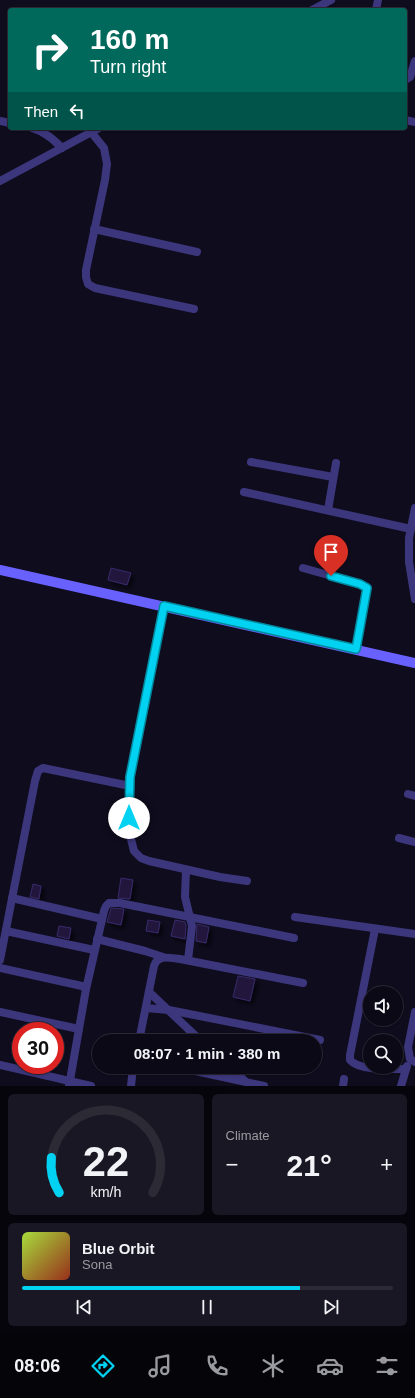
<!DOCTYPE html>
<meta charset="utf-8">
<style>
body{margin:0;font-family:Helvetica,sans-serif;background:#191723;color:#f1f3f6;height:100vh;display:flex;flex-direction:column;font-size:15px;white-space:nowrap}
*{box-sizing:border-box;margin:0}
p{font-size:13px;color:#9a9aa1}
.icon{flex:none;width:22px;height:22px;fill:none;stroke:currentColor;stroke-width:2;stroke-linecap:round;stroke-linejoin:round}
.map{position:relative;height:1086px;overflow:hidden}
.sheet{display:flex;flex-direction:column;gap:8px;padding:8px;background:#06050c;flex:1}
.sheet>*{flex:none}
.banner{position:absolute;left:8px;top:8px;width:399px;height:122px;border-radius:4px;box-shadow:0 1px 3px #0004,0 0 0 1px #2b2a35;background:#00695c;color:#fff;overflow:hidden}
.tools{position:absolute;left:363px;top:986px;display:grid;gap:8px}
.tools a{display:grid;place-items:center;width:40px;height:40px;border-radius:50%;background:#0b0916;box-shadow:0 1px 3px #0004,0 0 0 1px #2b2a35;font-size:20px}
.speed{position:absolute;left:12px;top:1022px;display:flex;gap:8px;font-size:20px;font-weight:700;text-align:center}
.speed>*{display:grid;place-content:center;width:52px;height:52px;border-radius:50%;background:#0b0916;box-shadow:0 1px 3px #0004,0 0 0 1px #2b2a35;line-height:1}
.speed .limit{border:6px solid #d22;background:#fff;color:#111}
.pin{position:absolute;display:grid;place-items:center;width:34px;height:34px;color:#fff;margin:-41px -17px;border-radius:50% 50% 50% 0;rotate:-45deg;box-shadow:0 0 4px #0007}
.pin .icon{rotate:45deg}
.me{position:absolute;width:44px;margin:-22px;rotate:0deg;stroke-linejoin:round;filter:drop-shadow(0 0 3px #0008)}
.turn{display:flex;align-items:center;gap:14px;height:84px;padding:0 16px;font-size:18px}
.turn .icon{width:52px;height:52px;stroke-width:2.5}
.turn b{display:block;font-size:28px;line-height:34px}
.then{display:flex;align-items:center;height:38px;padding:0 16px;background:#0003;gap:8px;font-size:15px}
.big{font-size:30px;font-weight:600;line-height:1.1}
.sheet .card{flex:1;display:flex;flex-direction:column;justify-content:center;gap:6px;min-width:0;padding:0 14px;border-radius:6px;background:#191723}
.sheet .dial{align-items:center;gap:0}
.dial svg{height:104px;overflow:visible;fill:none;stroke:#2b2a35;stroke-width:7;stroke-linecap:round;text-anchor:middle}
.dial text{fill:#f1f3f6;stroke:none}
.song{display:flex;align-items:center;gap:12px}
.cover{width:48px;height:48px;border-radius:6px;background:linear-gradient(135deg,hsl(80 70% 55%),hsl(10 70% 35%))}
.played{height:4px;border-radius:2px;background:linear-gradient(90deg,#02d2f1 75%,#2b2a35 75%)}
.keys{display:flex;justify-content:space-around;direction:ltr}
.heat{display:flex;justify-content:space-between;align-items:center;font-size:22px;direction:ltr}
.sheet .tiles{flex:1;display:grid;gap:8px;grid-template-columns:1fr 1fr}
.card:last-child{grid-column:span 2}
.trip{position:absolute;left:92px;top:1034px;width:230px;height:40px;border-radius:20px;background:#0b0916;box-shadow:0 1px 3px #0004,0 0 0 1px #2b2a35;font-weight:600;line-height:40px;text-align:center}
.tabs{display:flex;height:64px;justify-content:space-around;align-items:center;background:#040409;color:#9a9aa1}
.tabs .icon{width:28px;height:28px}
.tabs .active{color:#02d2f1}
.tabs b{font-size:18px;color:#f1f3f6}
.map>svg:first-child{display:block}
.building{fill:#21183e;stroke:#392a6a;filter:url(#shadow)}
.lines{fill:none;stroke-linecap:round;stroke-linejoin:round}
.street{stroke:#3c377c;stroke-width:8}
.secondary{stroke:#6961fe;stroke-width:10}
.route-casing{stroke:#01889d;stroke-width:10}
.route{stroke:#02d2f1;stroke-width:7}
</style>
<div class="map">
<svg width="415" height="1086" viewBox="0 0 415 1086">
<defs>
<filter id="shadow"><feDropShadow dx="3.5" dy="3.5" stdDeviation="2" flood-color="#0009"/></filter>
</defs>
<rect width="100%" height="100%" fill="#0f0c1e"/>
<g class="building">
<path d="M111 568 131 573 127 585 108 580Z"/>
<path d="M121 878 133 880 130 899 118 898Z"/>
<path d="M33 884 41 886 39 899 30 897Z"/>
<path d="M111 908 124 909 121 925 107 922Z"/>
<path d="M148 920 160 922 158 933 146 931Z"/>
<path d="M175 920 185 922 186 926 185 939 171 936Z"/>
<path d="M197 924 209 927 206 943 196 941Z"/>
<path d="M59 926 71 928 69 939 57 936Z"/>
<path d="M238 976 255 979 250 1001 233 997Z"/>
</g>
<g class="lines">
<g class="street">
<path d="M312 10 331 0"/>
<path d="M376 10 378 0"/>
<path d="M405 80 410 77 415 61"/>
<path d="M405 120 415 122"/>
<path d="M0 121 10 123"/>
<path d="M32 128C45 132 53 139 62 148"/>
<path d="M91 132 104 148 107 164 105 180 86 270V277L88 284 95 288 194 309"/>
<path d="M0 181 99 128"/>
<path d="M94 229 197 252"/>
<path d="M251 462 333 477"/>
<path d="M244 492 411 529"/>
<path d="M415 508 409 538V562L415 599"/>
<path d="M328 510 336 463"/>
<path d="M303 568 360 584 367 588 356 649"/>
<path d="M164 606 130 777 129 799 130 835 134 851 141 858 149 861 220 877 247 881"/>
<path d="M408 794 415 796"/>
<path d="M399 838 415 842"/>
<path d="M186 870 185 897 192 926 188 960"/>
<path d="M12 898 102 919"/>
<path d="M295 917 415 934"/>
<path d="M375 929 350 1055V1060C359 1071 392 1069 405 1069"/>
<path d="M6 931 94 950"/>
<path d="M97 939 145 951 163 957"/>
<path d="M0 960 35 781 38 771 43 768 130 786"/>
<path d="M0 968 82 986 86 989 69 1086"/>
<path d="M86 989 104 911 106 906 109 903H120L294 938"/>
<path d="M149 992 201 1041"/>
<path d="M146 1008 169 1010 320 1040"/>
<path d="M0 1012 79 1029"/>
<path d="M415 1012 408 1047 410 1059 415 1062"/>
<path d="M139 1041 154 966C158 954 170 958 180 959L303 983"/>
<path d="M0 1065 91 1086"/>
<path d="M177 1067 264 1086"/>
<path d="M229 1067 244 1080"/>
<path d="M131 1086 133 1067"/>
<path d="M343 1086 344 1079"/>
<path d="M401 1086 407 1066"/>
</g>
<path class="secondary" d="M0 570 415 663"/>
</g>
<g class="lines">
<g class="route-casing">
<path id="route" d="M129 818 130 777 164 606 356 649 367 588 360 584 331 576"/>
</g>
<use href="#route" class="route"/>
</g>
</svg>
<div class="tools">
<a><svg class="icon" aria-label="sound" viewBox="0 0 24 24"><path d="M4 9h4l5-4v14l-5-4H4zM17 9q2 3 0 6"/></svg></a>
<a><svg class="icon" aria-label="search" viewBox="0 0 24 24"><circle cx="10" cy="10" r="6"/><path d="M15 15l6 6"/></svg></a>
</div>
<div class="speed"><div class="limit">30</div></div>
<div class="pin" style="left:331px;top:576px;background:#d93025"><svg class="icon" aria-label="arrive" viewBox="0 0 24 24"><path d="M6 21V4h12l-3 4 3 4H6"/></svg></div>
<svg class="me" style="left:129px;top:818px" viewBox="-20 -20 40 40"><circle r="19" fill="#fff"/><path d="M0-13L10 11 0 6-10 11z" fill="#02d2f1"/></svg>
<div class="trip">08:07 · 1 min · 380 m</div>
<div class="banner">
<div class="turn"><svg class="icon" aria-label="right" viewBox="0 0 24 24"><path d="M7 20v-9h11M14 6l5 5-5 5"/></svg><div><b>160 m</b>Turn right</div></div>
<div class="then">Then<svg class="icon" aria-label="left" viewBox="0 0 24 24"><path d="M17 20v-9H6M10 6l-5 5 5 5"/></svg></div>
</div>
</div>
<section class="sheet">
<div class="tiles">
<div class="card dial"><svg viewBox="0 0 100 80">
<path d="M14 69A42 42 0 1 1 86 69"/>
<path d="M14 69A42 42 0 0 1 8 42" stroke="#02d2f1"/>
<text x="50" y="56" font-size="32" font-weight="700">22</text>
<text x="50" y="72" font-size="11">km/h</text>
</svg></div>
<div class="card"><p>Climate</p>
<div class="heat"><a>−</a><b class="big">21°</b><a>+</a></div>
</div>
<div class="card">
<div class="song"><i class="cover"></i><div><b>Blue Orbit</b><p>Sona</p></div></div>
<div class="played"></div>
<div class="keys"><svg class="icon" aria-label="previous" viewBox="0 0 24 24"><path d="M18 5L8 12l10 7zM5 5v14"/></svg><svg class="icon" aria-label="pause" viewBox="0 0 24 24"><path d="M8 5v14M16 5v14"/></svg><svg class="icon" aria-label="next" viewBox="0 0 24 24"><path d="M6 5l10 7-10 7zM19 5v14"/></svg></div>
</div>
</div>
</section>
<nav class="tabs">
<b>08:06</b>
<svg class="icon active" aria-label="directions" viewBox="0 0 24 24"><path d="M12 3l9 9-9 9-9-9zM9 14v-3h6M13 9l2 2-2 2"/></svg>
<svg class="icon" aria-label="music" viewBox="0 0 24 24"><path d="M9 18V5l10-2v13"/><circle cx="6" cy="18" r="3"/><circle cx="16" cy="16" r="3"/></svg>
<svg class="icon" aria-label="phone" viewBox="0 0 24 24"><path d="M5 4h4l2 5-3 2q2 4 5 5l2-3 5 2v4C11 20 4 13 5 4z"/></svg>
<svg class="icon" aria-label="climate" viewBox="0 0 24 24"><path d="M12 3v18M4 7l16 10M4 17L20 7"/></svg>
<svg class="icon" aria-label="car" viewBox="0 0 24 24"><path d="M5 17H2v-5l4-1 3-4h7l3 4 3 1v5h-3M9 17h6M6 11h13"/><circle cx="7" cy="17" r="2"/><circle cx="17" cy="17" r="2"/></svg>
<svg class="icon" aria-label="filters" viewBox="0 0 24 24"><path d="M4 7h16M4 17h16"/><circle cx="9" cy="7" r="2"/><circle cx="15" cy="17" r="2"/></svg>
</nav>
